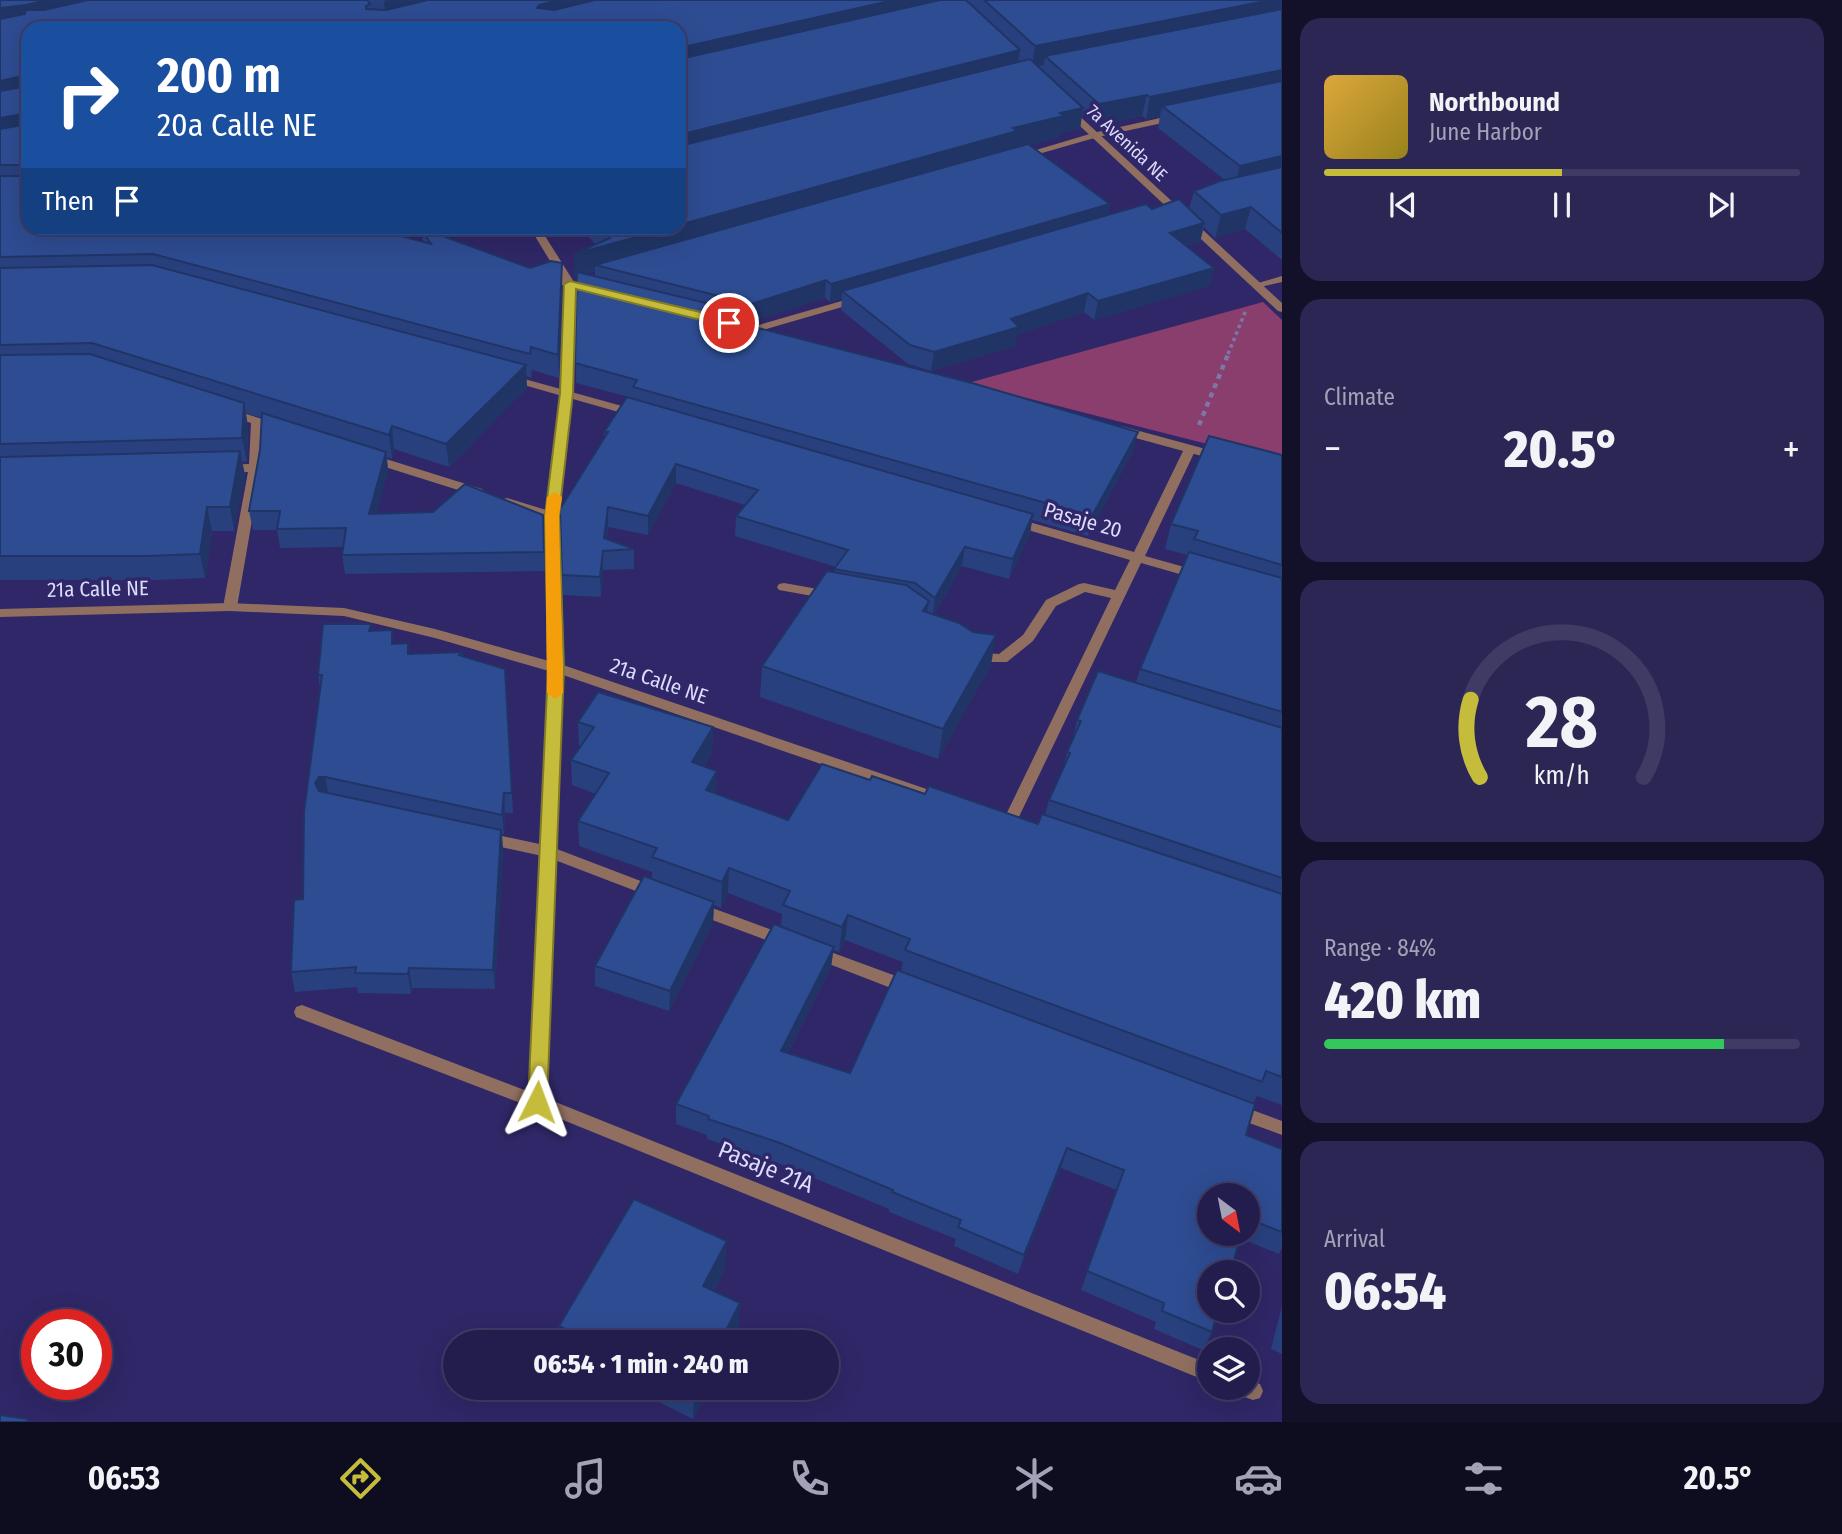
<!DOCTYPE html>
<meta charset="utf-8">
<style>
body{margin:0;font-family:"Fira Sans Condensed",sans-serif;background:#2b2654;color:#f1f3f6;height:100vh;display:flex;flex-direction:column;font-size:26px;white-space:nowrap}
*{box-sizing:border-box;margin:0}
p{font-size:23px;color:#a3a2b6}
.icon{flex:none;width:38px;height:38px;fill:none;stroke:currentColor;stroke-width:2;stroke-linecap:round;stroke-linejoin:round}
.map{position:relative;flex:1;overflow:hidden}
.details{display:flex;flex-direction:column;gap:18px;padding:18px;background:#13102a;width:560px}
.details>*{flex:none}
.hud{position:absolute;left:21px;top:21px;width:665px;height:214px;border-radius:21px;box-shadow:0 7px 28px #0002,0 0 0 2px #403b65;background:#1a4fa0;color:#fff;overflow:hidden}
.needle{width:46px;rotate:148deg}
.controls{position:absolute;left:1197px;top:1183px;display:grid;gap:14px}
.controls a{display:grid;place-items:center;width:63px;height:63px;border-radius:50%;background:#231d4d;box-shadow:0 7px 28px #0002,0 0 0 2px #403b65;font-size:35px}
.speed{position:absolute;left:21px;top:1309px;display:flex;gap:14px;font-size:35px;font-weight:700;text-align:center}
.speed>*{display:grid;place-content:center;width:91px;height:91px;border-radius:50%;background:#231d4d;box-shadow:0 7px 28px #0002,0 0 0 2px #403b65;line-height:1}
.speed .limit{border:10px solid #d22;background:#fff;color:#111}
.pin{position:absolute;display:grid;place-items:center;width:60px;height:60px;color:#fff;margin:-30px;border:4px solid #fff;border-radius:50%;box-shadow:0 2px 7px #0007}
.me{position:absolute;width:77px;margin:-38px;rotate:3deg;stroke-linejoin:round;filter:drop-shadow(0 0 5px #0008)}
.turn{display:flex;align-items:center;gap:24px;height:147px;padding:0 21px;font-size:32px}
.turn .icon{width:91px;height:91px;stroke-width:2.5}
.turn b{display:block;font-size:49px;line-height:60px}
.then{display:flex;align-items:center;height:66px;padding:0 21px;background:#0003;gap:14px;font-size:26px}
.big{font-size:52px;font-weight:800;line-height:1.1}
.details .card{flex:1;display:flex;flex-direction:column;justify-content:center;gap:10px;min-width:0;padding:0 24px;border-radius:21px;background:#2b2654}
.details .dial{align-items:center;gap:0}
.dial svg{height:182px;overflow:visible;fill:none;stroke:#403b65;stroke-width:7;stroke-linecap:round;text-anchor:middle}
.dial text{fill:#f1f3f6;stroke:none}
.song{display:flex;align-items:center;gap:21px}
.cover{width:84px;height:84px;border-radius:10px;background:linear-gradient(135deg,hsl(40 70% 55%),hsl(50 70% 35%))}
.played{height:7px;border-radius:4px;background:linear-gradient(90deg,#c6bc3c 50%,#403b65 50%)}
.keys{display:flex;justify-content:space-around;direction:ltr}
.heat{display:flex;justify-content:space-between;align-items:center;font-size:38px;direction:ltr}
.charge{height:10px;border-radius:5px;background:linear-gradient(90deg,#34c759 84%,#403b65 0)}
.trip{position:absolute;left:443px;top:1330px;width:396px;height:70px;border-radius:35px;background:#231d4d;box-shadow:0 7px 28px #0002,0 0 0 2px #403b65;font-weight:800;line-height:70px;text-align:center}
.menu{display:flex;height:112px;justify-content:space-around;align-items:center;background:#0e0c1f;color:#a3a2b6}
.menu .icon{width:49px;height:49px}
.menu .on{color:#c6bc3c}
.menu b{font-size:32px;color:#f1f3f6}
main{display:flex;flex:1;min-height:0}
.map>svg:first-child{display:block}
.green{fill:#8a3e6d}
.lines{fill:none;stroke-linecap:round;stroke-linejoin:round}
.path-far1{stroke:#7b77a9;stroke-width:3.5;stroke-dasharray:3.5 3.5;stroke-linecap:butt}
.path{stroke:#7b77a9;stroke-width:4.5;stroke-dasharray:5 5;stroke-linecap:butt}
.lane{fill:#906f60;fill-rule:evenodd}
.street{fill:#906f60;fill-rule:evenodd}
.wall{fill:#28417e;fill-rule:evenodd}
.shaded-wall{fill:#203566}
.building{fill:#2e4c92;stroke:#203566;stroke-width:2}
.route{fill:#c6bc3c;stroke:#817a27;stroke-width:2}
.slow{fill:#f59e0b}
.labels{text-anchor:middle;stroke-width:7;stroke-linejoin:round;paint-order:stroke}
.far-street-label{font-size:18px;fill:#dbdbfb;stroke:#2f2767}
.street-label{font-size:21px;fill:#dbdbfb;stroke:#2f2767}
.near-street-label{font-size:24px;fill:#dbdbfb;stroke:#2f2767}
</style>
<main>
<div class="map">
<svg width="1282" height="1422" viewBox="0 0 1282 1422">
<rect width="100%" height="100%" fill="#2f2767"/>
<path class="green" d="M1263 302 1282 320V463L968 383Z"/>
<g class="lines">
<path class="path-far1" d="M1228 354 1246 310"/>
<path class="path" d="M1199 425 1229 352"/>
<g class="lane">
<path d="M1178 114 1183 117 1181 119 1098 137 1021 159 1016 156 1093 133Z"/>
<path d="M1282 276V282L1256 288 1251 285Z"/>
<path d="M859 296 864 299 863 301 756 332 750 329 752 327Z"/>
<path d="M510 375 640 411 642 413 636 417 506 380 504 378Z"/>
<path d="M230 409 282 425 284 428 278 432 263 427 261 468 237 607 230 611 223 607 248 472 225 473 219 469 225 465 249 464 251 423 226 415V411Z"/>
<path d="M1190 445 1196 449 1145 556 1202 572 1203 575 1197 579 1141 563 1016 823 1014 827H1004L1002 823 1111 598 1085 592 1056 606 1033 641 1007 662H973L966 657 973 652 999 654 1023 635 1046 600 1079 584 1084 583 1115 590 1130 560 1011 525 1009 522 1015 518 1134 552 1184 449Z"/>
<path d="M370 454 482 489 484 492 478 496 474 495 366 461 364 458 366 455Z"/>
<path d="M507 498 556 513 558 516 552 520 503 505 501 502 503 499Z"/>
<path d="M784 583 829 591 836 595 829 599 779 590 777 587 779 584Z"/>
<path d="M483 832 549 846 659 888 662 892 659 896 654 898 547 857 478 842 476 838 478 834Z"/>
<path d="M696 902 791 937 793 941 791 945 785 947 691 912 688 908 691 904Z"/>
<path d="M817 947 915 983 917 988 915 993 909 995 811 957 809 953 811 949Z"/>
<path d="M302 1005 543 1097 1209 1364V1382L531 1107 296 1017 294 1012 296 1007Z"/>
<path d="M1236 1104 1282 1121V1135L1230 1116 1227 1111 1230 1106Z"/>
<path d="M1248 1379 1260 1384 1263 1391 1260 1398 1253 1400 1239 1395 1237 1388H1248Z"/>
</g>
<g class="street">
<path d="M1066 109H1072L1282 303V312L1278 311 1066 113Z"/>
<path d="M530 228H540L574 282 599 290 594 293 575 289 573 393 558 516 563 665 947 796 949 800 947 804H937L563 675 545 1102 543 1107 537 1109 531 1107 529 1102 549 671 435 638 344 616 230 611 0 617V609L230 603 344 608 435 629 549 661 546 516 561 393 565 286 541 278 546 275 561 279Z"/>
<path d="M1121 426 1224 454 1226 457 1220 461 1117 433V427Z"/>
</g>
</g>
<g class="wall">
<path d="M0 0H1282V260L1245 229 1215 238 1204 227 1200 242 1186 246 1214 268 1209 286 1094 320 1084 312 1017 335 1015 346 931 371 908 364 841 310 842 298 830 302 825 298 750 322 731 317 730 321 1133 451 1088 536 1032 520 1030 534 1009 579 962 566 934 615 991 665 938 759 760 697 762 666 834 572 836 567 735 536 736 516 745 505 676 483 648 535 608 527 607 539 634 549V569L603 570 601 597 563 595 560 509 604 438V432L633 398 576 383 577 276 574 277 596 245 580 228H679V28H28V228L423 242 422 236 416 237 410 228H479L437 234 530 268 562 263V286L559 378 532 370 531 378 526 376 527 388 449 467 394 449 392 459 387 457 388 471 376 514 543 515 545 571 345 574 342 555 343 547 280 548 277 530H253L249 511 260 450 262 418 246 413 248 427 247 461 242 462 245 475 234 531H212L205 578 153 580H0ZM1082 114 1095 126 1142 116 1146 119 1160 116 1158 128 1225 180 1194 191 1189 209H1152L1108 215 1029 145 1060 137 1061 133 1080 129ZM595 271V276L586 274Z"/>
<path d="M1282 455V1105L1257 1096 1253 1104 1246 1135 1282 1149V1248L1279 1254 1240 1238 1212 1332 1203 1350 1154 1329 1156 1322 1081 1290 1117 1190 1061 1168 1018 1274 954 1246 956 1239 889 1212V1209L778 1163 707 1139V1135L676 1124V1104L781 927 782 914 728 893 721 908 714 905 713 923 669 1011 595 986V966L652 879V872L579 846 578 821 596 794 572 785 571 760 579 748 578 722 713 727 712 753 704 767 716 794 788 820 870 780 1038 824 1045 815 1049 800 1063 770 1067 752 1073 739 1077 720 1136 683 1140 669 1187 555 1165 549 1171 524ZM845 940 903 962 901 972 850 1073 788 1053 831 967 833 950 839 952ZM1248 1195V1234H1209Z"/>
<path d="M372 631 410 654 462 652 463 656 505 669 513 813H505L504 834H502L503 850 495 989 412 988 411 994 358 993 357 987 295 992 291 972 303 899 320 689 318 675Z"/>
<path d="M725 1269 714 1291 740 1303 738 1330 732 1342H560L559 1326Z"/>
<path d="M1282 1306V1354L1271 1349Z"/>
<path d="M631 1388H709L693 1419Z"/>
</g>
<g class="shaded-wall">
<path d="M47 0H145L0 29V8Z"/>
<path d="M388 0H477L386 22 384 1Z"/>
<path d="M558 0H642L539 25 537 8 539 5Z"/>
<path d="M894 0H950L679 69V48Z"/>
<path d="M1271 0H1282V15L1045 56 1044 65 1032 67 1035 46Z"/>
<path d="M1020 50 1017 71 679 156V135Z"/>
<path d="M1282 70V90L1162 106 1160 116 1146 119 1150 97Z"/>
<path d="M22 76 27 97 0 103V81Z"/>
<path d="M1147 95 1142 116 1095 126 1099 104Z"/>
<path d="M1083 108 1080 129 1061 133 1060 137 1014 149 595 265V271L574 277V254L670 228H679V225L1013 128 1060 113Z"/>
<path d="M22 114 27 135 0 141V118Z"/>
<path d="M1282 156V174L1234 188 1240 166Z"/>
<path d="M1110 204 1107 221 842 291V298L830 302 831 284Z"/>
<path d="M1251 207 1245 229 1215 238 1221 215Z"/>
<path d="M1204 223 1200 242 1166 251 1170 233Z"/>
<path d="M415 228H479L426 235 421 228 422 236 416 237Z"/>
<path d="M562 263V286L559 378 558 355Z"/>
<path d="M1214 268 1209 286 1094 320 1098 301Z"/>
<path d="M826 280 825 298 750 322 751 304Z"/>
<path d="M1088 293 1084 312 1017 335 1015 346 931 371 934 352 1011 319Z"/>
<path d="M731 309 730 328 711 316Z"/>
<path d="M526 365 527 388 449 467 446 444Z"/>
<path d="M244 403 248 427 247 461 242 438Z"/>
<path d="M392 426 394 449 392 459 389 435Z"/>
<path d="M1138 432 1133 451 1088 536 1092 516Z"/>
<path d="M240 451 245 475 234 531 230 507Z"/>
<path d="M386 452 388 471 371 533 369 514Z"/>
<path d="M676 464V483L648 535V516Z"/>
<path d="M207 507 212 531 205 578 200 554Z"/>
<path d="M608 507V527L605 550 604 538Z"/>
<path d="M1033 514 1030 534 1009 579 1013 559Z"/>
<path d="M965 547 962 566 932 618 935 598Z"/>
<path d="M603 551V570L601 597 600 577Z"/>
<path d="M929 601 924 632 923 611Z"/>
<path d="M996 635 991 665 938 759 943 729Z"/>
<path d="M713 727 712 753 691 788 692 762Z"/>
<path d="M717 771 716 796 706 790Z"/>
<path d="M319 777H325L329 796 319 803 315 783Z"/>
<path d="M504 793 505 813 504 834 502 815Z"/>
<path d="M501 830 503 850 495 989 493 970Z"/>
<path d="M729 868 728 893 721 908 722 882Z"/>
<path d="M714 902 713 923 669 1011 670 991Z"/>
<path d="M848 915 845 940 839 952 842 927Z"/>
<path d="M834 947 831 967 779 1071 781 1051Z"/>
<path d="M409 968 412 988 411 994 408 974Z"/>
<path d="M1067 1148 1061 1168 1018 1274 1024 1255Z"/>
<path d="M727 1241 725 1269 702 1313 703 1286Z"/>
<path d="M740 1303 738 1330 732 1342H720Z"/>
<path d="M697 1388H709L693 1419 694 1392Z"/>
</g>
<g class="building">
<path d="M0 0H47L26 5 0 8Z"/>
<path d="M88 0H367L370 4 366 6V9L386 10 428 0H558L539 5 537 8 554 10 595 0H894L679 48V28H28V228H371L431 244 421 228 530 268 551 261 562 263 558 355 531 347 530 354 153 254 0 257V176H24L25 168 22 165H0V129L23 125 25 116 22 114 0 118V91L23 87 25 79 22 76 0 81V19L25 14 26 10H44Z"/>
<path d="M940 0H966L1020 50 679 135V59H680Z"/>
<path d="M984 0H1271L1035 46Z"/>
<path d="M1282 9V70L1150 97 1147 95 1099 104 1045 56Z"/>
<path d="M1030 59 1083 108 1060 113 1064 116 1013 128 1017 131 679 225V145L680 146Z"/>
<path d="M1282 81V156L1240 166 1162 106Z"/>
<path d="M1028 144 1110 204 831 284 826 280 751 304 595 265Z"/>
<path d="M1282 167V233L1251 207 1221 215 1194 191 1220 181Z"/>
<path d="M1179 199 1204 223 1170 233 1214 268 1098 301 1088 293 1011 319 1019 327 934 352 910 345 842 291 1146 204 1152 209Z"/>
<path d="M600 228H670L574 254 610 238Z"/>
<path d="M152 265 526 365 446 444 392 426 389 435 92 343 0 345V268Z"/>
<path d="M577 272 731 309 711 316 972 383 1138 432 1092 516 633 387 637 380 575 363Z"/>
<path d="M90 354 244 403 242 438 0 444V355Z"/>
<path d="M627 397 1033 514 1013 559 965 547 935 598 915 583 834 569 848 550 736 516 758 490 676 464 648 516 608 507 604 538 634 549 603 551 600 577 562 575 560 509 608 432H604Z"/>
<path d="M262 413 386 452 369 514 433 512 465 484 543 515 544 552 342 555 346 528 277 529 280 511H249L260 450Z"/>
<path d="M1209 436 1282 455V565L1194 539 1198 531 1171 524Z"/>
<path d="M240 451 230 507H207L200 554 147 556H0V457Z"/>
<path d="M1189 552 1282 578V712L1140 669Z"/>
<path d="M827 571 906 585 929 601 923 611 959 623 973 632 996 635 943 729 762 666Z"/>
<path d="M323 624H371L369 631 392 630V644L408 643V654L462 652 459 655 505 669 512 793H504L502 815 325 777H319L315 783 319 791 501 830 493 970 409 968 408 974 355 973 356 967 291 972 294 900 303 899 304 812 322 675H318Z"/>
<path d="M1098 671 1282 728V878L1049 800 1070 753 1067 752 1081 721 1077 720Z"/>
<path d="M598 692 713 727 692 762 717 771 706 790 788 820 822 764 870 780 872 776 925 794 929 786 1038 824 1042 814 1282 894V1077L1266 1071 1262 1082 905 950 910 939 848 915 842 927 783 905 790 891 729 868 722 882 652 857 657 848 578 821 609 773 571 760 594 727 578 722Z"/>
<path d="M644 876 714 902 670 991 595 966Z"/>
<path d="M774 924 834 947 781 1051 850 1073 897 970 1255 1104 1246 1135 1282 1149V1232L1248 1219V1195H1209V1234H1242L1230 1272H1209V1311H1218L1212 1332 1162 1311 1164 1303 1087 1271 1124 1170 1067 1148 1024 1255 958 1227 961 1220 892 1192 893 1190 780 1143 708 1119 709 1116 676 1104Z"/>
<path d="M634 1199 727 1241 703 1286 740 1303 720 1342H592L559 1326Z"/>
<path d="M685 1388H697L694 1392Z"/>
<path d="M0 1415 28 1419 27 1422H0Z"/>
</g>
<path class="route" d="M570 281 734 320 736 323 729 327 576 289 573 393 559 516 564 668 547 1102 544 1108 537 1110 530 1108 528 1102 548 668 545 516 560 393 564 284Z"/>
<path class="slow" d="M555 492 562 497 559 516 563 693 555 699 547 693 545 516 547 497Z"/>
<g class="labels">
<g class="far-street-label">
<text transform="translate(1127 143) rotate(43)" y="6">7a Avenida NE</text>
</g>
<g class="street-label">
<text transform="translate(1083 520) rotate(16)" y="7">Pasaje 20</text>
<text transform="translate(98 589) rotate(-1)" y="7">21a Calle NE</text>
<text transform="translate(659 681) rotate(19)" y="7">21a Calle NE</text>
</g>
<g class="near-street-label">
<text transform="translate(766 1167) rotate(22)" y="8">Pasaje 21A</text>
</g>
</g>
</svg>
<div class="controls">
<a><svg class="needle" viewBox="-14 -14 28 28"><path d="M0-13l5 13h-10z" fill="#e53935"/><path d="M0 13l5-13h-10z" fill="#a3a2b6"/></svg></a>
<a><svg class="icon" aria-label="search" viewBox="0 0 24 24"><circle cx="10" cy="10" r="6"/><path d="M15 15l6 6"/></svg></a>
<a><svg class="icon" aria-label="layers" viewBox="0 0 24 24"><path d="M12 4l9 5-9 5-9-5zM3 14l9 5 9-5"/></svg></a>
</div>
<div class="speed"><div class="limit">30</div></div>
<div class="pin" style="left:729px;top:323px;background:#d93025"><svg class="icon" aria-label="arrive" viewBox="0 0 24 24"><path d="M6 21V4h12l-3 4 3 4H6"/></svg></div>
<svg class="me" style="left:537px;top:1102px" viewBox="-20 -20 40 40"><path d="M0-17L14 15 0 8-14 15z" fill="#c6bc3c" stroke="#fff" stroke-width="4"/></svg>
<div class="trip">06:54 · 1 min · 240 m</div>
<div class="hud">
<div class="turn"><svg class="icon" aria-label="right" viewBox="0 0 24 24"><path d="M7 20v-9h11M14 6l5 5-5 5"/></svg><div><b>200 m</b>20a Calle NE</div></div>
<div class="then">Then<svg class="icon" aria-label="arrive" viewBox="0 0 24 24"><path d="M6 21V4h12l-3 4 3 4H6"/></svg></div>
</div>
</div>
<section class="details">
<div class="card">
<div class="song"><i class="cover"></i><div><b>Northbound</b><p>June Harbor</p></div></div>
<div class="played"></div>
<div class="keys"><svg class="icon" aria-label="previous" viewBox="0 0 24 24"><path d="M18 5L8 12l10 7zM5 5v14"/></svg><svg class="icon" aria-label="pause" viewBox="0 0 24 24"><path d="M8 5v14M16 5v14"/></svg><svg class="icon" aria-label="next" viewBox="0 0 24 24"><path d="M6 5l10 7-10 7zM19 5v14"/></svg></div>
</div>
<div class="card"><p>Climate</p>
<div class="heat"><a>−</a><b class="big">20.5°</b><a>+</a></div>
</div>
<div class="card dial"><svg viewBox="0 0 100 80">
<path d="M14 69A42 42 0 1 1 86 69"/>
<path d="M14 69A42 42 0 0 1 10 35" stroke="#c6bc3c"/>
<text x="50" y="56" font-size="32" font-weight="700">28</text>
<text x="50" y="72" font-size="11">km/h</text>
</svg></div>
<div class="card"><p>Range · 84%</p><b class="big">420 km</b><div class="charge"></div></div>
<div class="card"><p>Arrival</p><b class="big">06:54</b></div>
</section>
</main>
<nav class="menu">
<b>06:53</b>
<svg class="icon on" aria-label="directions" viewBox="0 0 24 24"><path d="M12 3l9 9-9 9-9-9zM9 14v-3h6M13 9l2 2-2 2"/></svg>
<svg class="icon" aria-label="music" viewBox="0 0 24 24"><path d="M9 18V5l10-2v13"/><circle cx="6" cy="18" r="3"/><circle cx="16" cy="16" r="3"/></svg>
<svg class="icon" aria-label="phone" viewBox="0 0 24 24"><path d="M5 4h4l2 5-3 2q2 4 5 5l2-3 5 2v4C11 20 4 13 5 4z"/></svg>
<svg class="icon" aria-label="climate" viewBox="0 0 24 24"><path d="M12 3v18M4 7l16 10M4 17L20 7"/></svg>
<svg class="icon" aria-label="car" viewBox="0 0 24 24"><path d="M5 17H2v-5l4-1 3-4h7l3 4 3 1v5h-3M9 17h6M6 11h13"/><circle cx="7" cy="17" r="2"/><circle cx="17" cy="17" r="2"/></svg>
<svg class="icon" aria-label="filters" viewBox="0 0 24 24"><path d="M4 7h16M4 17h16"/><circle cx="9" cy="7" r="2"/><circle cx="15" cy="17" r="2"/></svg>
<b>20.5°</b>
</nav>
